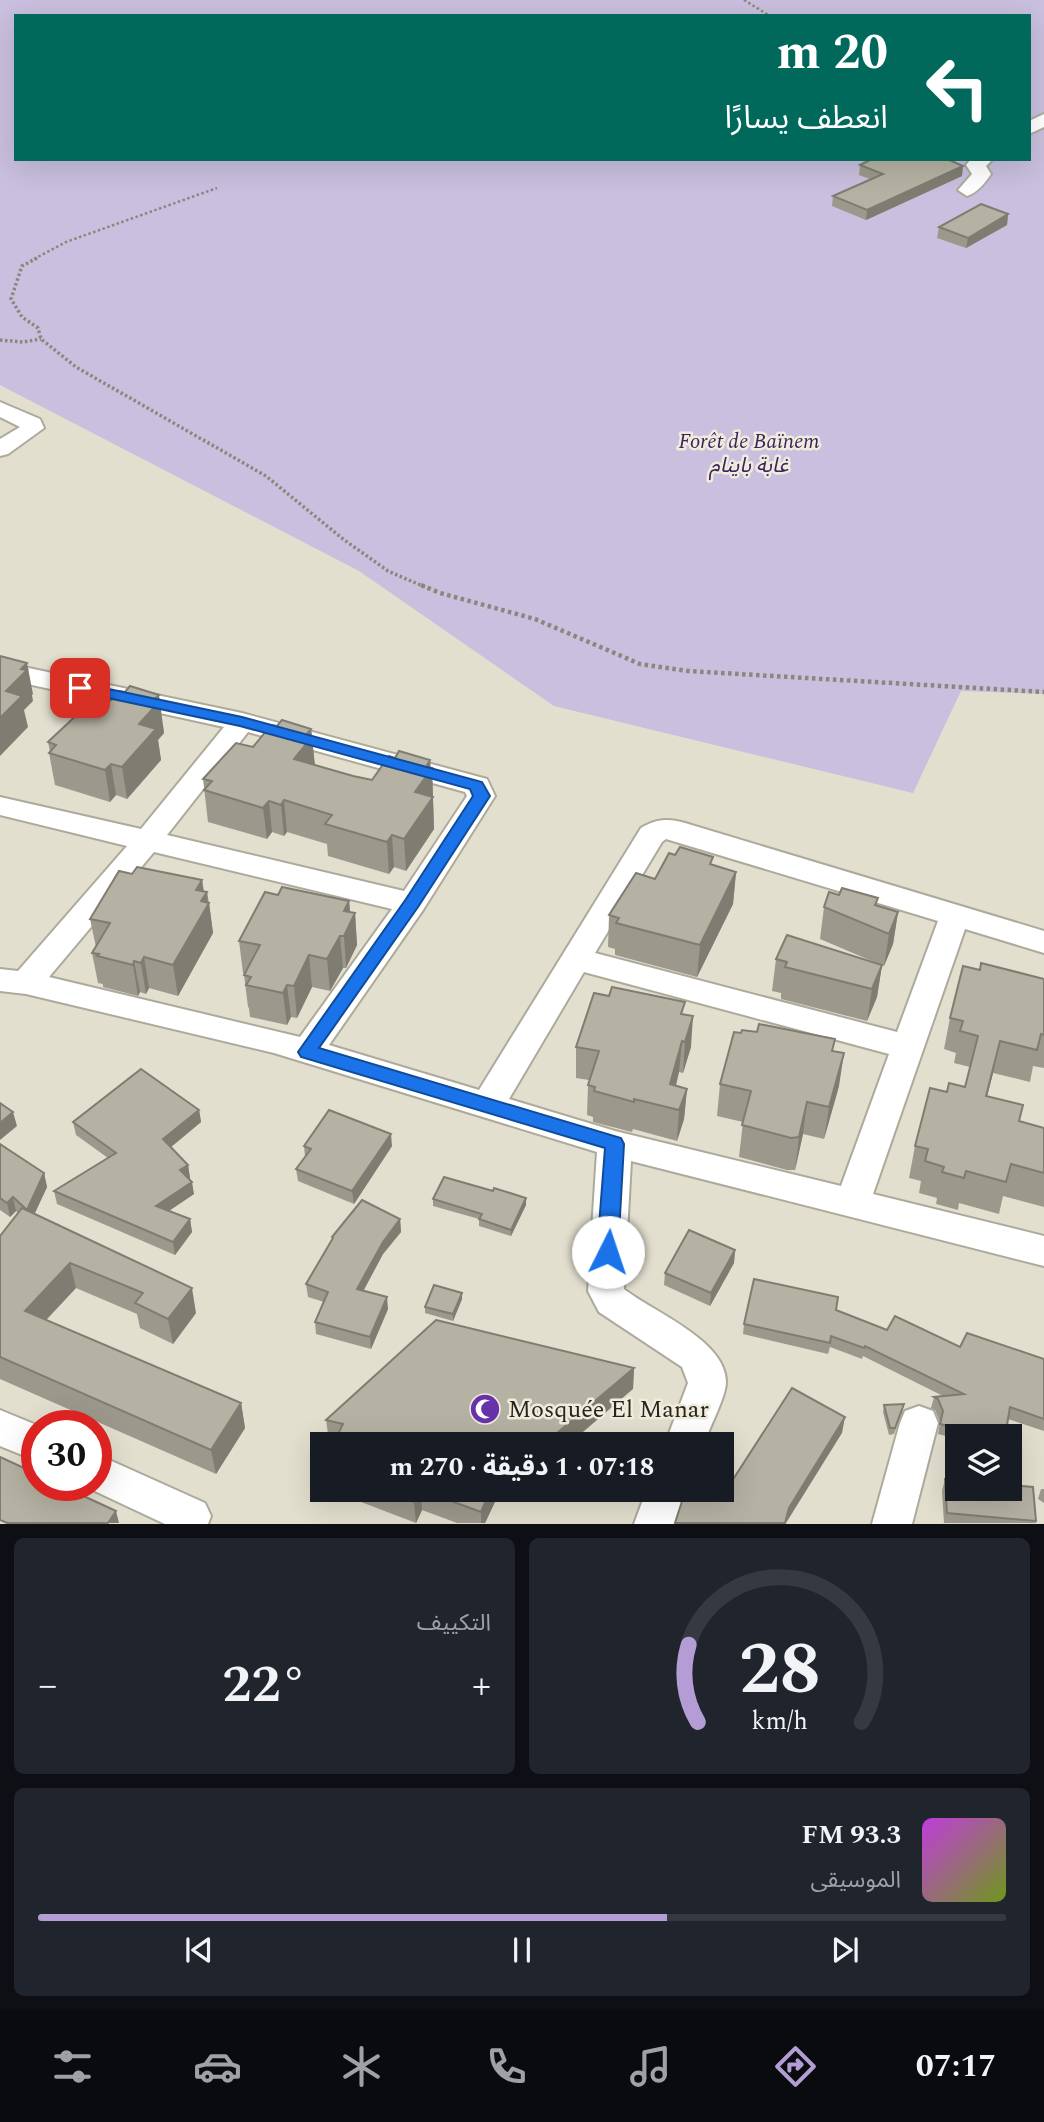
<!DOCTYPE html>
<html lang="ar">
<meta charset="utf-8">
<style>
body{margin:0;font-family:Spectral,"Noto Sans Arabic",serif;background:#20242c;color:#f1f3f6;direction:rtl;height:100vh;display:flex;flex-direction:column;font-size:26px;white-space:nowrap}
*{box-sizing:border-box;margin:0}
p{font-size:23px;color:#9ea1a6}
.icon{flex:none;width:38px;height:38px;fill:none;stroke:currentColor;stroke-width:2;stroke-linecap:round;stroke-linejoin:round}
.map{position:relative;height:1524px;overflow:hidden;direction:ltr}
.details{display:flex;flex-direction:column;gap:14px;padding:14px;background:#0d0f14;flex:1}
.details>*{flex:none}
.guide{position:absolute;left:14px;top:14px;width:1017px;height:147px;border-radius:0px;box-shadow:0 7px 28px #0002;direction:rtl;background:#00695c;color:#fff;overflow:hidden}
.fabs{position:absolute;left:945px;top:1424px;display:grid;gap:14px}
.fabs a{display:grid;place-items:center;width:77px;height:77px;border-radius:0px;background:#171b24;box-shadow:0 7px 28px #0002;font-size:35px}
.speed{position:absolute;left:21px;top:1410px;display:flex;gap:14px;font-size:35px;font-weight:700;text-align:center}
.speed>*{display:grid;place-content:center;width:91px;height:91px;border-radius:50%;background:#171b24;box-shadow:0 7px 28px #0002;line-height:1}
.speed .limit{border:10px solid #d22;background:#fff;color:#111}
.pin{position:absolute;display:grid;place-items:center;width:60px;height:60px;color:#fff;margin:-30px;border-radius:14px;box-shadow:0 4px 10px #0006}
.me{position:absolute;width:77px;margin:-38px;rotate:4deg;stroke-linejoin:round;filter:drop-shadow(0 0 5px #0008)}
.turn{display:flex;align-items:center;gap:24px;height:147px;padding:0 28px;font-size:32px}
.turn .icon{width:91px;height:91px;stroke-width:2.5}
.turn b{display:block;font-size:49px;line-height:60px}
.big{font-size:52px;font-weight:700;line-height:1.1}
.details .widget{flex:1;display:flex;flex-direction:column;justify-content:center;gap:10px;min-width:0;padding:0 24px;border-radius:10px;background:#20242c}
.details .dial{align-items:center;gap:0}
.dial svg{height:182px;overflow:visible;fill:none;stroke:#363941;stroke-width:7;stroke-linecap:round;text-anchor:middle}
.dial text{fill:#f1f3f6;stroke:none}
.song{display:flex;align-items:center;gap:21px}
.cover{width:84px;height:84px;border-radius:10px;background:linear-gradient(135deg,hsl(290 70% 55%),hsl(80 70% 35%))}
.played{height:7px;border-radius:4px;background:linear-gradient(90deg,#b39dd4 65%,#363941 65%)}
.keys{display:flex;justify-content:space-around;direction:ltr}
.heat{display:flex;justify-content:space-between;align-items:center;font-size:38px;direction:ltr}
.details .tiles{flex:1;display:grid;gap:14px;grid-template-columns:1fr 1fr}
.widget:last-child{grid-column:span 2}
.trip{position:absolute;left:310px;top:1432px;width:424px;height:70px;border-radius:0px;background:#171b24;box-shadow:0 7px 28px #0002;font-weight:700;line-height:70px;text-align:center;direction:rtl}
.dock{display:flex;height:112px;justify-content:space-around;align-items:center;background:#090b0e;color:#9ea1a6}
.dock .icon{width:49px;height:49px}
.dock .selected{color:#b39dd4}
.dock b{font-size:32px;color:#f1f3f6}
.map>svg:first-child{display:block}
.green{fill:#c9bfde;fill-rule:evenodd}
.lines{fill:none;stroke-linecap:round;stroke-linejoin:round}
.street-casing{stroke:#adaa9b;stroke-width:4}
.path-far2{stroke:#8a887d;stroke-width:2.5;stroke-dasharray:2.5 2.5;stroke-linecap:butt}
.path-far1{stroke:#8a887d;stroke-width:3.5;stroke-dasharray:2.5 2.5;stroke-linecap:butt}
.path{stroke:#8a887d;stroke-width:4.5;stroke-dasharray:3.5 3.5;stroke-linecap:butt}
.street{fill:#fff;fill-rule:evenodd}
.wall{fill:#9c998c}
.shaded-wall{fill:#7f7d72}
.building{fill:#b5b2a3;stroke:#7f7d72;stroke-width:2}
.route{fill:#1a73e8;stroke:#114b97;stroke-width:2}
.labels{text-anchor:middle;stroke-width:5;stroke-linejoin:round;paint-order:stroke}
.park-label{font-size:21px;font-style:italic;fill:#3b235e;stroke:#f0ecdc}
.near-poi-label{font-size:24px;fill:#26251f;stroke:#f0ecdc;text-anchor:start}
</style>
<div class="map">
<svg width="1044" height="1524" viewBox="0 0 1044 1524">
<rect width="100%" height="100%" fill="#e2dfcf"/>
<path class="green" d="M0 0H1044V694L961 691 913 793 554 706 359 571 0 385ZM16 16H1029V159H16Z"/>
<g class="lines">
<g class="street-casing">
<g id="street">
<path d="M1044 114V127L1029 134V121Z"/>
<path d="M971 159H993L986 166 991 174C985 183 977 193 967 196L958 190 972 174 966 165Z"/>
<path d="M0 402 40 419 44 428 8 454 0 456V439L20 427 0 417Z"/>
<path d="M0 662 242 713 487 779 495 796 423 910 329 1045 479 1090 641 828C656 819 668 818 685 823L1044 931V953L965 929 873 1194 1044 1236V1266L631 1161 624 1289C653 1312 726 1340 726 1382 726 1397 709 1428 704 1444H665L688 1383 682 1367 599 1312 588 1291 597 1152 274 1053 26 994 0 991V969L18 971 127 846 0 815V797L141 829 224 727 0 678ZM248 732 465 792 467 796 404 891 167 835ZM666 839 938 921 897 1032 595 953 662 842ZM154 852 392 909 300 1037 49 977ZM584 972 889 1054 841 1186 615 1131 509 1099Z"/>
<path d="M919 1406 933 1411 938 1423 912 1524H872L900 1423 905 1411Z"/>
<path d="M0 1410 39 1426H37V1461L0 1446Z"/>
<path d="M96 1454 205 1503 211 1516 208 1524H165L84 1486H96Z"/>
<path d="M647 1489H687L674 1524H634Z"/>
</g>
</g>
<g class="path-far2">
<path d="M744 0 770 16"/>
<path d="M34 259 66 242 217 188"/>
</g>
<g class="path-far1">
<path d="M37 258 22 266 11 299 22 317 38 328 41 339 76 367 266 476 343 539 388 571 425 587"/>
<path d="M0 340 23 342 41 339"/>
</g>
<path class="path" d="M421 585 440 593 535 619 640 664 688 671 1044 692"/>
<use href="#street" class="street"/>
</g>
<g class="wall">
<path d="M860 165 962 176 866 220 832 206 833 196 870 179 859 175Z"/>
<path d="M1008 214 1007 225 966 248 937 238 939 227Z"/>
<path d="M99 712 163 726 164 733 158 740 161 760 127 799 116 795 110 802 55 785 49 753 50 752 48 742Z"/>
<path d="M277 726 311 729 315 765 353 776 372 780 432 768 434 829 406 871 394 867 389 874 328 856 327 844 287 832 284 836 272 832 267 839 208 822 203 779 253 747Z"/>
<path d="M713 865 736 872 733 904 697 977 615 955V949L608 947 609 915 655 879Z"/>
<path d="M202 880 204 891 207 892 209 903 213 933 178 996 149 988 146 994 140 992 138 996 103 987V984L98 983 92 953 96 947 90 919Z"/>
<path d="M278 895 349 901 350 912 355 913 357 945 346 968H343L330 991 312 987 297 1018 291 1017 287 1025 250 1017 249 1008 248 1007 244 975 245 973H243L239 941Z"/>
<path d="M877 906 898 912 893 944 884 966 882 965 877 997 867 1021 781 999V993L772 991 776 959 881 965 820 939 824 907Z"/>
<path d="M980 970 1044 979V1068L1033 1066 1030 1082 993 1073 987 1096 1019 1121 1044 1128V1207L1003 1196 999 1214 959 1203 958 1210 936 1204 937 1198 919 1193 921 1181 909 1178 915 1146 947 1092 965 1087 970 1067 954 1063 956 1053 944 1049 950 1018Z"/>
<path d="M684 1014 691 1047 683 1073 679 1072 676 1086 687 1089 684 1119 677 1141 633 1129 632 1132 593 1122V1117L587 1115 588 1085 589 1080 576 1078V1047Z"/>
<path d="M741 1033 833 1051 839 1086 824 1139 803 1134 795 1170H787L739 1157 743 1122 717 1116 720 1084Z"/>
<path d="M199 1110 201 1122 171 1147 188 1165 190 1178 189 1179 194 1194 169 1211 190 1219 192 1232 175 1255 57 1204 54 1191 108 1158 76 1135 73 1122Z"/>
<path d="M0 1144 44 1173 47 1187 34 1214 196 1313 173 1344 140 1328 137 1314 76 1288 46 1320 241 1403 245 1428 216 1474 0 1379V1236L18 1213 16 1211 10 1217 0 1210Z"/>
<path d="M304 1146H392L354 1204 298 1181 296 1169 305 1157Z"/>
<path d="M493 1191 526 1198V1205L511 1236 479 1226V1219L433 1206V1199Z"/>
<path d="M400 1219 401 1232 383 1254 363 1291 388 1309 371 1349 316 1334 315 1322 324 1302 308 1297 306 1284 332 1240V1237Z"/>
<path d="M735 1250 734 1263 710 1306 664 1285 665 1273Z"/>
<path d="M462 1299 453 1321 425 1313V1307Z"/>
<path d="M836 1310 887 1330 960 1347 1044 1359V1431L1008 1419 1005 1437H957V1439L938 1434 940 1422 935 1410 931 1408 934 1397 943 1396 863 1356 862 1359 830 1347 828 1354 743 1334 744 1324Z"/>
<path d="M634 1368 633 1389 334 1442 329 1441 326 1420Z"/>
<path d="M884 1405 903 1410 894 1434 889 1435 883 1412Z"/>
<path d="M945 1479 1036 1521V1523H944L942 1491Z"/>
<path d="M327 1489H501L485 1523H457L422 1510 416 1523Z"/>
<path d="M1041 1489H1044V1503L1038 1499Z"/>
</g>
<g class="shaded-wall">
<path d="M963 166 962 176 866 220 867 210Z"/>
<path d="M1008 214 1007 225 966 248 968 238Z"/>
<path d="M27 663 33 694 32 695 33 701 24 710 28 727 0 756V718L6 691 21 669Z"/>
<path d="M159 695 164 733 158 740 161 760 127 799 122 767 139 724 153 700Z"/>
<path d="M311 729 312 737 315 768 294 759 306 735Z"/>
<path d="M430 760 431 770 432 768 434 829 406 871 404 839 415 792 426 767Z"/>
<path d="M111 764 116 795 110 802 105 770Z"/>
<path d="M284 800 287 832 284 836 281 805Z"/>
<path d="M269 801 272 832 267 839 263 808Z"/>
<path d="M392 835 394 867 389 874 387 842Z"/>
<path d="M736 872 733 904 697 977 700 945Z"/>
<path d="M202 880 204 896 207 892 208 904 209 903 213 933 178 996 173 965 196 890Z"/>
<path d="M349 901 351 921 355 913 357 945 346 968 344 936V911Z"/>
<path d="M898 912 893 944 884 966 889 934Z"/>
<path d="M340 936 343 968 330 991 327 959Z"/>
<path d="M309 955 312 987 297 1018 294 986Z"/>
<path d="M144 957 149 988 146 994 141 963Z"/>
<path d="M134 961 140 992 138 996 133 965Z"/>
<path d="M882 965 877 997 867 1021 872 989Z"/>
<path d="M287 985 291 1017 287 1025 283 993Z"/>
<path d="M693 1016 691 1047 683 1073 685 1042Z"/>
<path d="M682 1041 679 1072 670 1108V1084Z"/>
<path d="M1000 1041 993 1073 979 1128 986 1096Z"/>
<path d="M844 1053 839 1086 824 1139 829 1107Z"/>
<path d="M687 1089 684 1119 677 1141 679 1110Z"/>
<path d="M807 1102 803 1134 795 1170 799 1137Z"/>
<path d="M199 1110 201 1122 165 1152 163 1139Z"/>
<path d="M13 1112 17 1126 0 1140V1123Z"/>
<path d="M391 1134 392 1146 354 1204 352 1191Z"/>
<path d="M188 1165 190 1178 183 1183 180 1170Z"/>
<path d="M44 1173 47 1187 30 1224 27 1210Z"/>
<path d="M192 1182 194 1194 158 1218 156 1206Z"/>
<path d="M13 1197 16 1211 10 1217 7 1203Z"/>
<path d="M526 1198V1205L511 1236V1230Z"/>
<path d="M190 1219 192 1232 175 1255 173 1242Z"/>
<path d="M400 1219 401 1232 383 1254 358 1301 357 1289 383 1242Z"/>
<path d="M735 1250 734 1263 710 1306 711 1293Z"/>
<path d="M70 1263 76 1288 31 1336 25 1311Z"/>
<path d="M192 1288 196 1313 173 1344 168 1319Z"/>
<path d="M462 1293V1299L453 1321V1314Z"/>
<path d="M387 1297 388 1309 371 1349 370 1337Z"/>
<path d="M634 1368 633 1389 569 1444H544Z"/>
<path d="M241 1403 245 1428 216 1474 211 1450Z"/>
<path d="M845 1417 842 1433 786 1523H785L789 1508Z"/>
<path d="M491 1489H501L485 1523H481V1512Z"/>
<path d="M421 1490 422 1510 416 1523 414 1502Z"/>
<path d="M116 1511 119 1523H108Z"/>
</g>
<g class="building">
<path d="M872 159H947L963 166 867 210 833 196 883 174 860 165Z"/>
<path d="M981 204 1008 214 968 238 939 227Z"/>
<path d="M0 656 27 663 21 669 27 670 6 691 22 696 0 718Z"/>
<path d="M130 686 159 695 153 700 159 702 139 724 156 729 122 767 111 764 105 770 49 753 56 745 48 742 84 708 99 712 120 691 125 692Z"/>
<path d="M282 720 311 729 306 735 312 737 294 759 353 776 372 780 389 756 395 758 399 751 430 760 426 767 432 768 415 792 433 797 404 839 392 835 387 842 325 824 332 815 284 800 281 805 269 801 263 808 204 790 212 781 203 779 236 743 253 747 271 725 277 726Z"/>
<path d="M680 847 713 857 710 864 736 872 700 945 616 923 619 918 609 915 636 873 655 879 669 853 675 855Z"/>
<path d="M137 867 202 880 196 890 207 892 201 901 209 903 173 965 144 957 141 963 134 961 133 965 97 956 99 954 92 953 110 923 90 919 119 871 132 874Z"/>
<path d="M282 887 349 901 344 911 355 913 344 936H340L327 959 309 955 294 986 287 985 283 993 246 985 251 977 244 975 260 945 239 941 265 892 278 895Z"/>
<path d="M842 888 878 898 875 905 898 912 889 934 824 907 829 892 839 895Z"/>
<path d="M787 935 882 965 872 989 785 967 787 962 776 959Z"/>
<path d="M981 963 1044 979V1035L1041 1034 1037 1050 1000 1041 986 1096 1023 1105 1019 1121 1044 1128V1173L1011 1164 1006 1182 966 1171 964 1178 942 1172 944 1167 925 1161 928 1149 915 1146 930 1088 947 1092 949 1083 965 1087 978 1036 960 1031 963 1021 950 1018 963 966 980 970Z"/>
<path d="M612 987 685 1002 681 1014 693 1016 685 1042 682 1041 670 1084 687 1089 679 1110 634 1099V1102L594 1091 595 1087 588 1085 599 1051 576 1047 594 993 609 996Z"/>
<path d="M759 1024 835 1039 832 1051 844 1053 829 1107 807 1102 799 1137 791 1138 742 1125 751 1091 720 1084 734 1032 741 1033 742 1030 757 1032Z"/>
<path d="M141 1069 199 1110 163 1139 188 1165 180 1170 192 1182 156 1206 190 1219 173 1242 54 1191 116 1153 73 1122Z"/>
<path d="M0 1103 13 1112 0 1123Z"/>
<path d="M329 1110 391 1134 352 1191 296 1169 311 1149 304 1146Z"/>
<path d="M0 1144 44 1173 27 1210 13 1197 7 1203 0 1198Z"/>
<path d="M444 1177 493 1191 494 1188 526 1198 511 1230 479 1219 482 1214 433 1199Z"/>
<path d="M362 1200 400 1219 383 1242 357 1289 387 1297 370 1337 315 1322 328 1292 306 1284 333 1238 332 1237Z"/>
<path d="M22 1208 192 1288 168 1319 135 1303 143 1293 70 1263 25 1311 241 1403 211 1450 0 1357V1236Z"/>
<path d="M689 1230 735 1250 711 1293 665 1273Z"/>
<path d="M754 1279 838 1297 836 1310 887 1330 895 1316 960 1347 967 1333 1044 1359V1419L1010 1407 1005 1437H992L940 1424 943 1411 938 1399 934 1397 964 1394 865 1346 864 1348 831 1336 830 1343 744 1324Z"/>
<path d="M434 1285 462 1293 453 1314 425 1307Z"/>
<path d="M436 1320 634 1368 544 1444H333L343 1424 326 1420Z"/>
<path d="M792 1388 845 1417 789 1508 785 1523H675L686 1489H691L721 1498Z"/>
<path d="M904 1404 895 1428H890L884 1405Z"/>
<path d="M0 1457 37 1474V1486H62L116 1511 108 1523H7L0 1520Z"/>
<path d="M945 1479 957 1480V1489H1010V1485L1033 1487 1036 1521 947 1513Z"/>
<path d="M380 1489H491L481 1512 421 1490 414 1502Z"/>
</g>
<path class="route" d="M80 683 242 717 482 782 490 796 418 907 319 1048 621 1138 624 1144 618 1252 615 1258 608 1261 600 1258 597 1252 605 1148 301 1057 298 1052 406 899 473 796 470 789 240 726 75 691 73 688 75 684Z"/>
<defs>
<g id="mosque-disc" transform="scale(1.575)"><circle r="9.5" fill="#6833aa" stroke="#f0ecdc"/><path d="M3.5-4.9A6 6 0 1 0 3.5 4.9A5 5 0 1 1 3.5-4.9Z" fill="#fff"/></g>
</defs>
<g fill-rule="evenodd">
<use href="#mosque-disc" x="485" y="1409"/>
</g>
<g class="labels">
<g class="park-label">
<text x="749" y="448">Forêt de Baïnem<tspan x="749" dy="24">غابة باينام</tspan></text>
</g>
<g class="near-poi-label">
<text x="508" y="1417">Mosquée El Manar</text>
</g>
</g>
</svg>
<div class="fabs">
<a><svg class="icon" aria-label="layers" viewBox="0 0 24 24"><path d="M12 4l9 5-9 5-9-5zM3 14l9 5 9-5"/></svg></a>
</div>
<div class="speed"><div class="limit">30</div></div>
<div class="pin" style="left:80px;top:688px;background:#d93025"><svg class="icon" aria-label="arrive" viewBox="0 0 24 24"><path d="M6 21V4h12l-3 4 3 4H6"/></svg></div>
<svg class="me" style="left:608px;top:1252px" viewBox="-20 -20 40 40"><circle r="19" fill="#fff"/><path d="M0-13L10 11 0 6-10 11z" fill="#1a73e8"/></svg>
<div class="trip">07:18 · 1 دقيقة · 270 m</div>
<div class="guide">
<div class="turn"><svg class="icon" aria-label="left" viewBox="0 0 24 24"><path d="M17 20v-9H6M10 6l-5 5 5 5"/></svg><div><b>20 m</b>انعطف يسارًا</div></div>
</div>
</div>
<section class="details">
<div class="tiles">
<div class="widget dial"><svg viewBox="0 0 100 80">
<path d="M14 69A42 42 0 1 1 86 69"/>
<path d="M14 69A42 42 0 0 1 10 35" stroke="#b39dd4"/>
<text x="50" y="56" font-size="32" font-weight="700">28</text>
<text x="50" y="72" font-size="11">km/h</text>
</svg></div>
<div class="widget"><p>التكييف</p>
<div class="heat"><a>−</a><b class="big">22°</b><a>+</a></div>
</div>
<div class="widget">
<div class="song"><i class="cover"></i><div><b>93.3 FM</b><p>الموسيقى</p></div></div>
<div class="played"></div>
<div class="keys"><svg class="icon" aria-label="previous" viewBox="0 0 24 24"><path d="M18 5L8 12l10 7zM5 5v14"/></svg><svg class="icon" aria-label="pause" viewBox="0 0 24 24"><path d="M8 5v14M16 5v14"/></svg><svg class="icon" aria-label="next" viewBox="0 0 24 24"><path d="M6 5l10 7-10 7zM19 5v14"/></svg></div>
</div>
</div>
</section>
<nav class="dock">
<b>07:17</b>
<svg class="icon selected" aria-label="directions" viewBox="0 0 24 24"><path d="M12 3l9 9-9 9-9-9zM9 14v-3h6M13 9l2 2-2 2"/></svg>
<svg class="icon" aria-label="music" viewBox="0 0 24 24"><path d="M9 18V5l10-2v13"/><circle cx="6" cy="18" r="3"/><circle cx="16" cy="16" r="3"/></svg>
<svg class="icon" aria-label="phone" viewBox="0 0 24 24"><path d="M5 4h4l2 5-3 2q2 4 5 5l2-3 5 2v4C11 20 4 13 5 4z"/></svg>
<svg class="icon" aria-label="climate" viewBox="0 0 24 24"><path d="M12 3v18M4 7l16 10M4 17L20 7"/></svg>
<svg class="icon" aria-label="car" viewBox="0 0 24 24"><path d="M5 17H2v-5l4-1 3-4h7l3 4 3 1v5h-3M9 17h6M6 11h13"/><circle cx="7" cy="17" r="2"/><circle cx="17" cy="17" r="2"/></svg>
<svg class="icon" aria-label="filters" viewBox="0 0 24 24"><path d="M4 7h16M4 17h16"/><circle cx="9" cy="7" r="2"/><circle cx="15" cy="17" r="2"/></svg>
</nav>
